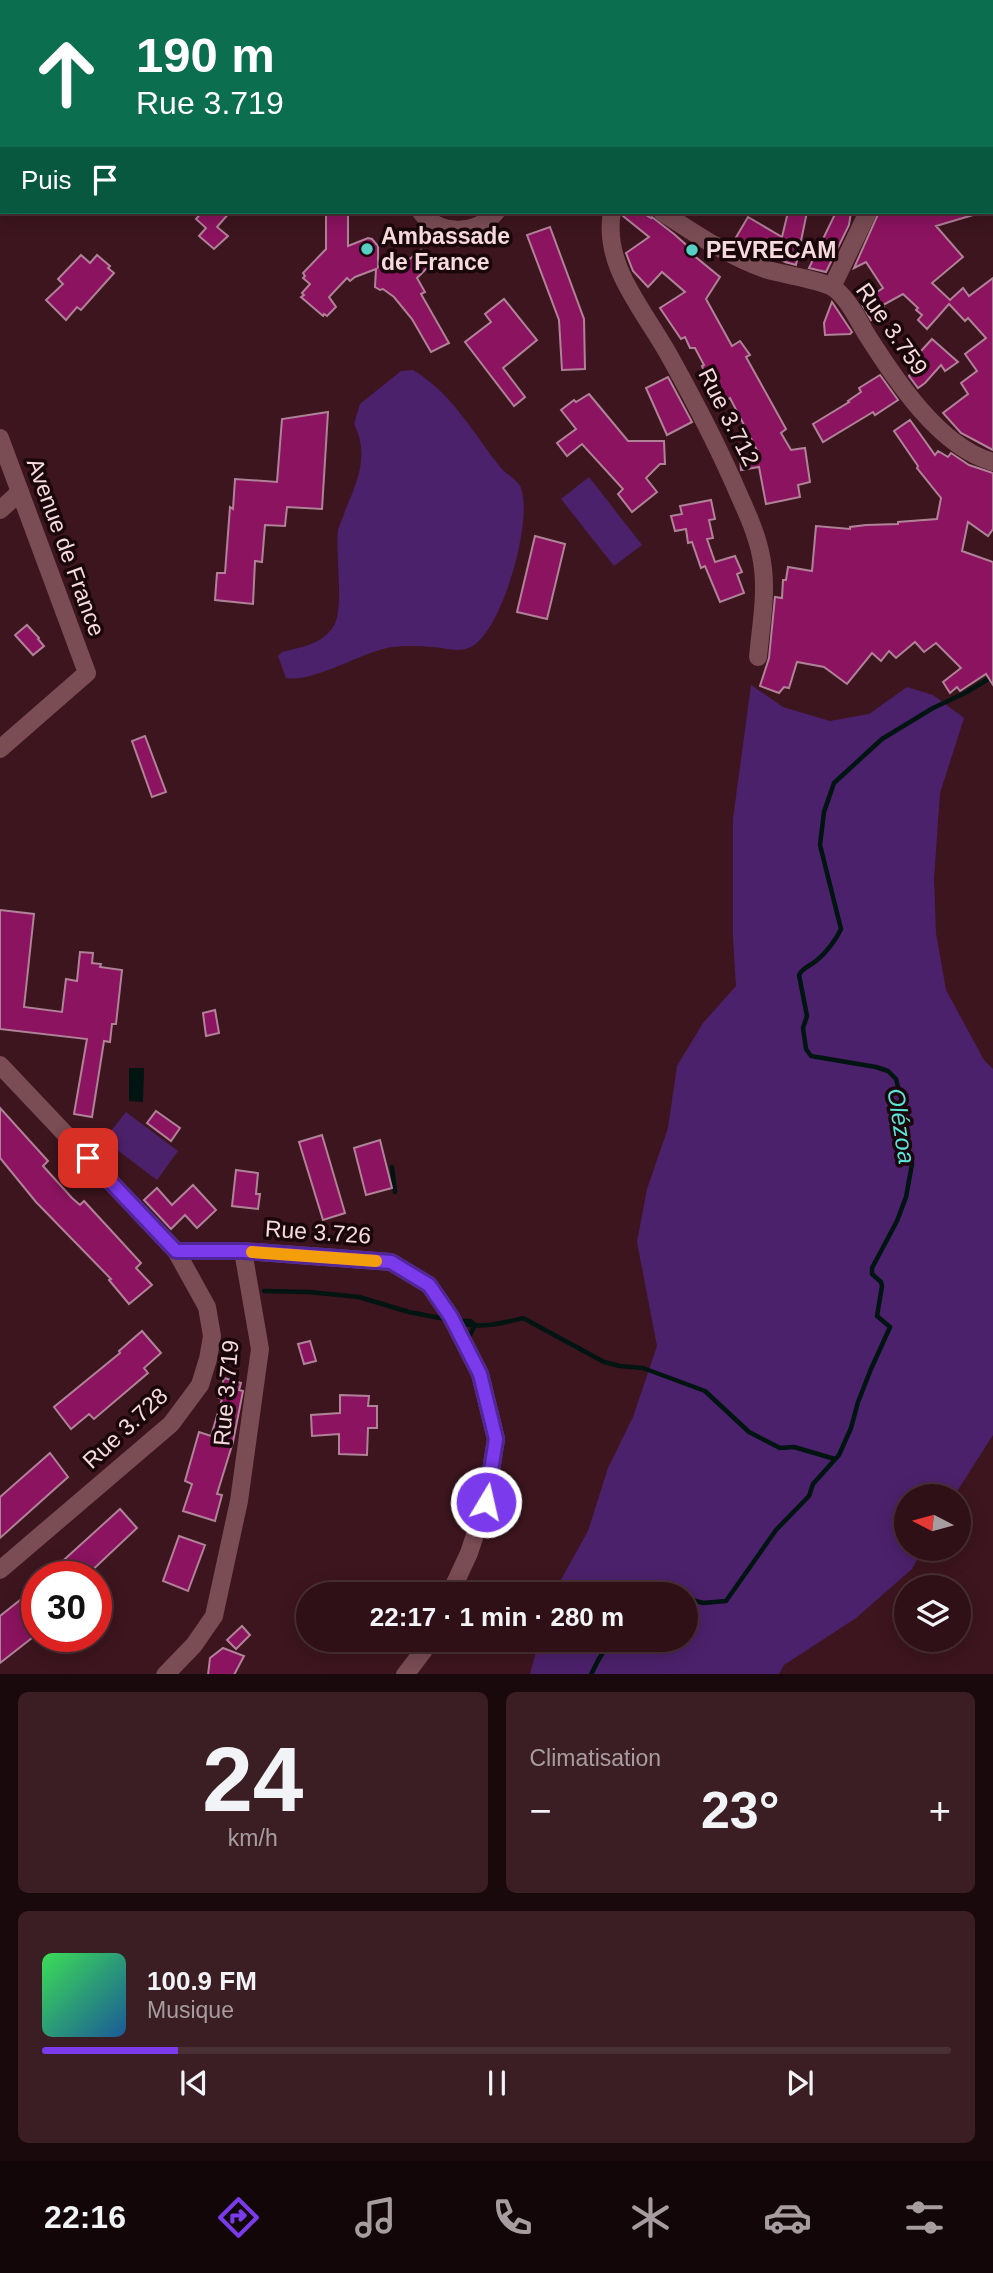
<!DOCTYPE html>
<html lang="fr">
<meta charset="utf-8">
<style>
body{margin:0;font-family:Helvetica,sans-serif;background:#3a1e23;color:#f1f3f6;height:100vh;display:flex;flex-direction:column;font-size:26px;white-space:nowrap}
*{box-sizing:border-box;margin:0}
p{font-size:23px;color:#a79da1}
.icon{flex:none;width:38px;height:38px;fill:none;stroke:currentColor;stroke-width:2;stroke-linecap:round;stroke-linejoin:round}
.map{position:relative;height:1674px;overflow:hidden}
.sheet{display:flex;flex-direction:column;gap:18px;padding:18px;background:#19090c;flex:1}
.sheet>*{flex:none}
.hud{position:absolute;left:0px;top:0px;width:994px;height:214px;box-shadow:0 4px 18px #0003,0 0 0 2px #493035;background:#0b6e4f;color:#fff;overflow:hidden}
.needle{width:46px;rotate:276deg}
.fabs{position:absolute;left:894px;top:1484px;display:grid;gap:14px}
.fabs a{display:grid;place-items:center;width:77px;height:77px;border-radius:50%;background:#2e1016;box-shadow:0 4px 18px #0003,0 0 0 2px #493035;font-size:35px}
.speed{position:absolute;left:21px;top:1561px;display:flex;gap:14px;font-size:35px;font-weight:700;text-align:center}
.speed>*{display:grid;place-content:center;width:91px;height:91px;border-radius:50%;background:#2e1016;box-shadow:0 4px 18px #0003,0 0 0 2px #493035;line-height:1}
.speed .limit{border:10px solid #d22;background:#fff;color:#111}
.pin{position:absolute;display:grid;place-items:center;width:60px;height:60px;color:#fff;margin:-30px;border-radius:14px;box-shadow:0 4px 10px #0006}
.me{position:absolute;width:77px;margin:-38px;rotate:9deg;stroke-linejoin:round;filter:drop-shadow(0 0 5px #0008)}
.turn{display:flex;align-items:center;gap:24px;height:147px;padding:0 21px;font-size:32px}
.turn .icon{width:91px;height:91px;stroke-width:2.5}
.turn b{display:block;font-size:49px;line-height:60px}
.then{display:flex;align-items:center;height:66px;padding:0 21px;background:#0003;gap:14px;font-size:26px}
.big{font-size:52px;font-weight:700;line-height:1.1}
.sheet .tile{flex:1;display:flex;flex-direction:column;justify-content:center;gap:10px;min-width:0;padding:0 24px;border-radius:10px;background:#3a1e23}
.sheet .dial{align-items:center;gap:0}
.dial b{font-size:91px;line-height:1}
.song{display:flex;align-items:center;gap:21px}
.cover{width:84px;height:84px;border-radius:10px;background:linear-gradient(135deg,hsl(130 70% 55%),hsl(210 70% 35%))}
.played{height:7px;border-radius:4px;background:linear-gradient(90deg,#7c3aed 15%,#493035 15%)}
.keys{display:flex;justify-content:space-around;direction:ltr}
.heat{display:flex;justify-content:space-between;align-items:center;font-size:38px;direction:ltr}
.sheet .tiles{flex:1;display:grid;gap:18px;grid-template-columns:1fr 1fr}
.tile:last-child{grid-column:span 2}
.trip{position:absolute;left:296px;top:1582px;width:402px;height:70px;border-radius:35px;background:#2e1016;box-shadow:0 4px 18px #0003,0 0 0 2px #493035;font-weight:700;line-height:70px;text-align:center}
.dock{display:flex;height:112px;justify-content:space-around;align-items:center;background:#120609;color:#a79da1}
.dock .icon{width:49px;height:49px}
.dock .current{color:#7c3aed}
.dock b{font-size:32px;color:#f1f3f6}
.map>svg:first-child{display:block}
.green{fill:#4c216b}
.water{fill:#001412}
.lines{fill:none;stroke-linecap:round;stroke-linejoin:round}
.stream{stroke:#001412;stroke-width:4.5}
.building{fill:#8b135f;stroke:#b08298;stroke-width:2}
.minor{stroke:#7a4c54;stroke-width:18}
.route-casing{stroke:#51269a;stroke-width:18}
.route{stroke:#7c3aed;stroke-width:12}
.slow{stroke:#f59e0b;stroke-width:12}
.poi-dot{fill:#55cec4;stroke:#19070b;stroke-width:2.5}
.labels{text-anchor:middle;stroke-width:7;stroke-linejoin:round;paint-order:stroke}
.poi-label{font-size:23px;font-weight:bold;fill:#f6dade;stroke:#19070b;text-anchor:start}
.street-label{font-size:23px;fill:#f6dade;stroke:#19070b}
.water-label{font-size:24px;font-style:italic;fill:#5ce3d9;stroke:#19070b}
</style>
<div class="map">
<svg width="993" height="1675" viewBox="0 0 993 1675">
<rect width="100%" height="100%" fill="#3d151e"/>
<g class="green">
<path d="M413 370C454 395 472 432 501 468 506 474 516 479 520 486 535 516 502 632 471 647 459 653 446 648 434 647 420 646 400 645 387 648 359 654 312 683 286 678L278 656 282 652C301 647 321 645 333 627 345 611 335 553 338 531 339 525 343 518 345 511 357 482 370 455 354 424L360 404 401 371Z"/>
<path d="M589 477 642 545 614 566 561 499Z"/>
<path d="M751 685 783 707 830 721 869 714 907 687 933 695 964 718 940 793 934 879 936 933 946 990 984 1060 993 1069V1435L954 1496H906V1549H923L912 1569 856 1618 784 1665 779 1674H530L539 1640H686V1594H553L588 1531 608 1468 633 1417 657 1346 637 1242 647 1189 668 1128 677 1066 703 1023 736 986 733 937V819Z"/>
<path d="M126 1112 178 1151 157 1180 104 1140Z"/>
</g>
<path class="water" d="M129 1068H144L143 1102 129 1101Z"/>
<g class="lines">
<g class="stream">
<path d="M392 1167 395 1192"/>
<path d="M264 1291 309 1292 359 1297 409 1312 445 1319"/>
<path d="M462 1321H470L475 1325 470 1335"/>
<path d="M460 1323C480 1329 503 1323 523 1318L604 1362 620 1366 643 1368 705 1391 749 1432 780 1448 794 1447 835 1459"/>
<path d="M686 1598 703 1603 726 1601 776 1530 809 1496 813 1484 839 1455 851 1428 858 1402 871 1369 890 1327 877 1316 882 1286 881 1282 872 1274V1268L897 1221 906 1197 912 1164 905 1136 904 1110 896 1079 888 1071 876 1067 811 1056 806 1049 803 1028 807 1016 799 975C803 967 810 966 816 961 826 953 836 940 841 929L820 845 824 812 834 783 882 739 933 708 967 692 993 676"/>
<path d="M591 1675C603 1649 604 1646 631 1640"/>
</g>
</g>
<g class="building">
<path d="M202 212H230L217 227 228 236 214 249 199 236 206 228 196 219Z"/>
<path d="M326 212H348V246L368 238 372 239 378 246V267L392 255 402 265 421 250 431 264 417 278 425 292 421 294 449 343 431 352 412 319 394 297 383 289 380 290 375 287 376 269 355 277 350 281 347 278 329 297 336 307 327 316 324 314 323 316 301 297 304 295 302 293 310 284 303 278 305 276 303 273 326 249Z"/>
<path d="M623 212H641L651 218 652 217 674 234 692 250V254L720 277 706 299 732 346 740 341 750 355 746 357 786 429 781 433 791 450 805 448 810 482 798 485 800 497 766 504 759 467 741 470 740 457 759 454 730 398 716 405 702 366 704 365 695 348H690L685 337 681 339 660 308 685 292 662 272 648 287 633 271 626 253 649 237 623 216Z"/>
<path d="M788 212H807L796 265 785 262 771 254 768 258 739 245 741 242 735 239 748 217 782 237Z"/>
<path d="M836 212H851L849 225 826 272 809 268Z"/>
<path d="M879 212H972L973 215 936 226 963 257 932 283 950 300 963 288 969 296 993 278V450L961 433 943 413 968 394 961 383 977 371 965 354 986 338 968 318 965 321 949 304 927 329 918 320 922 315 916 310 918 308 903 294 883 305 886 311 871 320 861 303 883 288 866 262 854 268Z"/>
<path d="M550 227 584 319 585 369 562 370 559 320 527 235Z"/>
<path d="M81 255 90 263 97 255 110 266 108 268 114 273 81 310 77 307 66 320 46 300 63 284 58 279Z"/>
<path d="M504 299 537 340 503 368 525 397 514 406 465 342 491 322 485 314Z"/>
<path d="M832 302 852 332 850 334 825 335 824 323Z"/>
<path d="M932 339 958 362 945 371 941 365 925 383 918 388 909 376 915 367 910 363Z"/>
<path d="M880 375 898 400 875 415 873 412 823 442 813 424 849 402 848 401 861 392 859 388Z"/>
<path d="M668 377 692 422 667 435 646 388Z"/>
<path d="M589 394 628 441H664L665 464H660L646 478 657 492 632 512 618 494 623 489 582 444 567 456 557 443 576 429 561 410 574 400 576 402Z"/>
<path d="M328 412 322 509 287 507 285 526 265 525 262 562 255 561 253 604 215 600 217 573H225L230 507 233 509 235 479 277 482 282 419Z"/>
<path d="M910 420 935 455 938 451 948 457 951 453 969 465 993 473V529L988 536 968 522 962 551 993 562V685L986 674 960 691 957 687 950 693 943 682 961 668 936 643 924 652 915 642 896 658 889 651 881 661 872 653 847 684 824 667 797 662 789 688 784 687 779 693 760 686 769 658 775 597 782 598 783 580H786L788 567 812 571 816 526 850 529V527L866 525 898 524V522L937 519 941 498 917 468 918 466 894 431Z"/>
<path d="M711 500 715 519 709 520 713 538 707 539 715 562 735 556 742 572 737 574 744 593 720 602 705 566 701 568 692 542 688 543 686 529 675 531 671 516 682 514 680 506Z"/>
<path d="M535 536 565 544 547 619 517 612Z"/>
<path d="M27 625 39 638 38 639 44 646 33 655 15 635Z"/>
<path d="M145 736 166 792 152 797 132 741Z"/>
<path d="M0 910 34 914 24 1007 62 1012 66 979 77 981 80 952 93 953 92 963 101 964 100 967 122 970 116 1024H112L110 1042 104 1041 92 1117 74 1114 87 1039 0 1029Z"/>
<path d="M215 1010 219 1033 206 1036 203 1013Z"/>
<path d="M0 1108 48 1161 43 1166 72 1198 80 1205 84 1201 141 1263 136 1268 152 1285 129 1304 109 1280 111 1279 36 1202 0 1158Z"/>
<path d="M156 1111 180 1128 171 1141 147 1123Z"/>
<path d="M322 1135 345 1213 323 1220 299 1142Z"/>
<path d="M380 1140 392 1188 366 1195 354 1148Z"/>
<path d="M236 1170 258 1173 256 1194H260L258 1209 232 1206Z"/>
<path d="M193 1185 216 1210 197 1228 185 1215 171 1229 144 1200 157 1188 172 1205Z"/>
<path d="M142 1331 161 1353 144 1368 148 1373 94 1419 89 1414 71 1429 54 1407 120 1353 119 1351Z"/>
<path d="M310 1341 316 1361 304 1364 298 1344Z"/>
<path d="M224 1378 241 1383 239 1390 243 1391 233 1442 217 1494 222 1495 215 1521 183 1511 192 1484 185 1481 199 1432 211 1436 222 1399 219 1398Z"/>
<path d="M340 1395 369 1396 368 1406H377V1428H368L367 1455 339 1454V1434L312 1436 311 1415 340 1413Z"/>
<path d="M50 1453 68 1477 0 1538V1497Z"/>
<path d="M120 1509 137 1528 85 1577H45Z"/>
<path d="M179 1536 205 1545 188 1591 163 1581Z"/>
<path d="M24 1597 37 1612V1634L0 1663V1616Z"/>
<path d="M242 1626 250 1635 236 1649 227 1640Z"/>
<path d="M223 1648 244 1656 234 1675H208L210 1658Z"/>
</g>
<g class="lines">
<g class="minor">
<path d="M298 0 300 2"/>
<path d="M623 2V0"/>
<path d="M992 10H993"/>
<path d="M421 212C439 236 477 235 496 212"/>
<path d="M612 212C602 267 646 312 670 357 695 402 719 448 739 495 748 515 757 535 761 556 768 589 761 624 758 657"/>
<path d="M662 212C694 233 728 256 765 269 783 275 818 279 832 287 847 296 858 320 867 335 895 379 939 447 993 462"/>
<path d="M832 287 868 212"/>
<path d="M0 438 87 673 0 749"/>
<path d="M0 510 20 492"/>
<path d="M0 1065 176 1251H243L260 1349 239 1501 214 1616 194 1645 165 1675"/>
<path d="M243 1251 391 1262 429 1285 451 1317 480 1374 496 1439 486 1502 469 1553 450 1594"/>
<path d="M0 1570 171 1424 200 1385 208 1359 212 1336 207 1307 176 1251"/>
<path d="M405 1675 424 1650 428 1640"/>
</g>
</g>
<g class="lines">
<g class="route-casing">
<path id="route" d="M88 1158 176 1251H243L391 1262 429 1285 451 1317 480 1374 496 1439 486 1502"/>
</g>
<use href="#route" class="route"/>
<path class="slow" d="M252 1252 376 1261"/>
</g>
<g class="poi-dot">
<circle cx="367" cy="249" r="7"/>
<circle cx="692" cy="250" r="7"/>
</g>
<g class="labels">
<g class="poi-label">
<text x="381" y="244">Ambassade<tspan x="381" dy="26">de France</tspan></text>
<text x="706" y="258">PEVRECAM</text>
</g>
<g class="street-label">
<text transform="translate(892 329) rotate(55)" y="8">Rue 3.759</text>
<text transform="translate(729 417) rotate(63)" y="8">Rue 3.712</text>
<text transform="translate(66 547) rotate(70)" y="8">Avenue de France</text>
<text transform="translate(318 1232) rotate(4)" y="8">Rue 3.726</text>
<text transform="translate(226 1393) rotate(-85)" y="8">Rue 3.719</text>
<text transform="translate(125 1428) rotate(-43)" y="8">Rue 3.728</text>
</g>
<g class="water-label">
<text transform="translate(901 1126) rotate(81)" y="8">Olézoa</text>
</g>
</g>
</svg>
<div class="fabs">
<a><svg class="needle" viewBox="-14 -14 28 28"><path d="M0-13l5 13h-10z" fill="#e53935"/><path d="M0 13l5-13h-10z" fill="#a79da1"/></svg></a>
<a><svg class="icon" aria-label="layers" viewBox="0 0 24 24"><path d="M12 4l9 5-9 5-9-5zM3 14l9 5 9-5"/></svg></a>
</div>
<div class="speed"><div class="limit">30</div></div>
<div class="pin" style="left:88px;top:1158px;background:#d93025"><svg class="icon" aria-label="arrive" viewBox="0 0 24 24"><path d="M6 21V4h12l-3 4 3 4H6"/></svg></div>
<svg class="me" style="left:486px;top:1502px" viewBox="-20 -20 40 40"><circle r="17" fill="#7c3aed" stroke="#fff" stroke-width="3"/><path d="M0-11L8 9 0 5-8 9z" fill="#fff"/></svg>
<div class="trip">22:17 · 1 min · 280 m</div>
<div class="hud">
<div class="turn"><svg class="icon" aria-label="ahead" viewBox="0 0 24 24"><path d="M12 20V5M6 11l6-6 6 6"/></svg><div><b>190 m</b>Rue 3.719</div></div>
<div class="then">Puis<svg class="icon" aria-label="arrive" viewBox="0 0 24 24"><path d="M6 21V4h12l-3 4 3 4H6"/></svg></div>
</div>
</div>
<section class="sheet">
<div class="tiles">
<div class="tile dial"><b>24</b><p>km/h</p></div>
<div class="tile"><p>Climatisation</p>
<div class="heat"><a>−</a><b class="big">23°</b><a>+</a></div>
</div>
<div class="tile">
<div class="song"><i class="cover"></i><div><b>100.9 FM</b><p>Musique</p></div></div>
<div class="played"></div>
<div class="keys"><svg class="icon" aria-label="previous" viewBox="0 0 24 24"><path d="M18 5L8 12l10 7zM5 5v14"/></svg><svg class="icon" aria-label="pause" viewBox="0 0 24 24"><path d="M8 5v14M16 5v14"/></svg><svg class="icon" aria-label="next" viewBox="0 0 24 24"><path d="M6 5l10 7-10 7zM19 5v14"/></svg></div>
</div>
</div>
</section>
<nav class="dock">
<b>22:16</b>
<svg class="icon current" aria-label="directions" viewBox="0 0 24 24"><path d="M12 3l9 9-9 9-9-9zM9 14v-3h6M13 9l2 2-2 2"/></svg>
<svg class="icon" aria-label="music" viewBox="0 0 24 24"><path d="M9 18V5l10-2v13"/><circle cx="6" cy="18" r="3"/><circle cx="16" cy="16" r="3"/></svg>
<svg class="icon" aria-label="phone" viewBox="0 0 24 24"><path d="M5 4h4l2 5-3 2q2 4 5 5l2-3 5 2v4C11 20 4 13 5 4z"/></svg>
<svg class="icon" aria-label="climate" viewBox="0 0 24 24"><path d="M12 3v18M4 7l16 10M4 17L20 7"/></svg>
<svg class="icon" aria-label="car" viewBox="0 0 24 24"><path d="M5 17H2v-5l4-1 3-4h7l3 4 3 1v5h-3M9 17h6M6 11h13"/><circle cx="7" cy="17" r="2"/><circle cx="17" cy="17" r="2"/></svg>
<svg class="icon" aria-label="filters" viewBox="0 0 24 24"><path d="M4 7h16M4 17h16"/><circle cx="9" cy="7" r="2"/><circle cx="15" cy="17" r="2"/></svg>
</nav>
